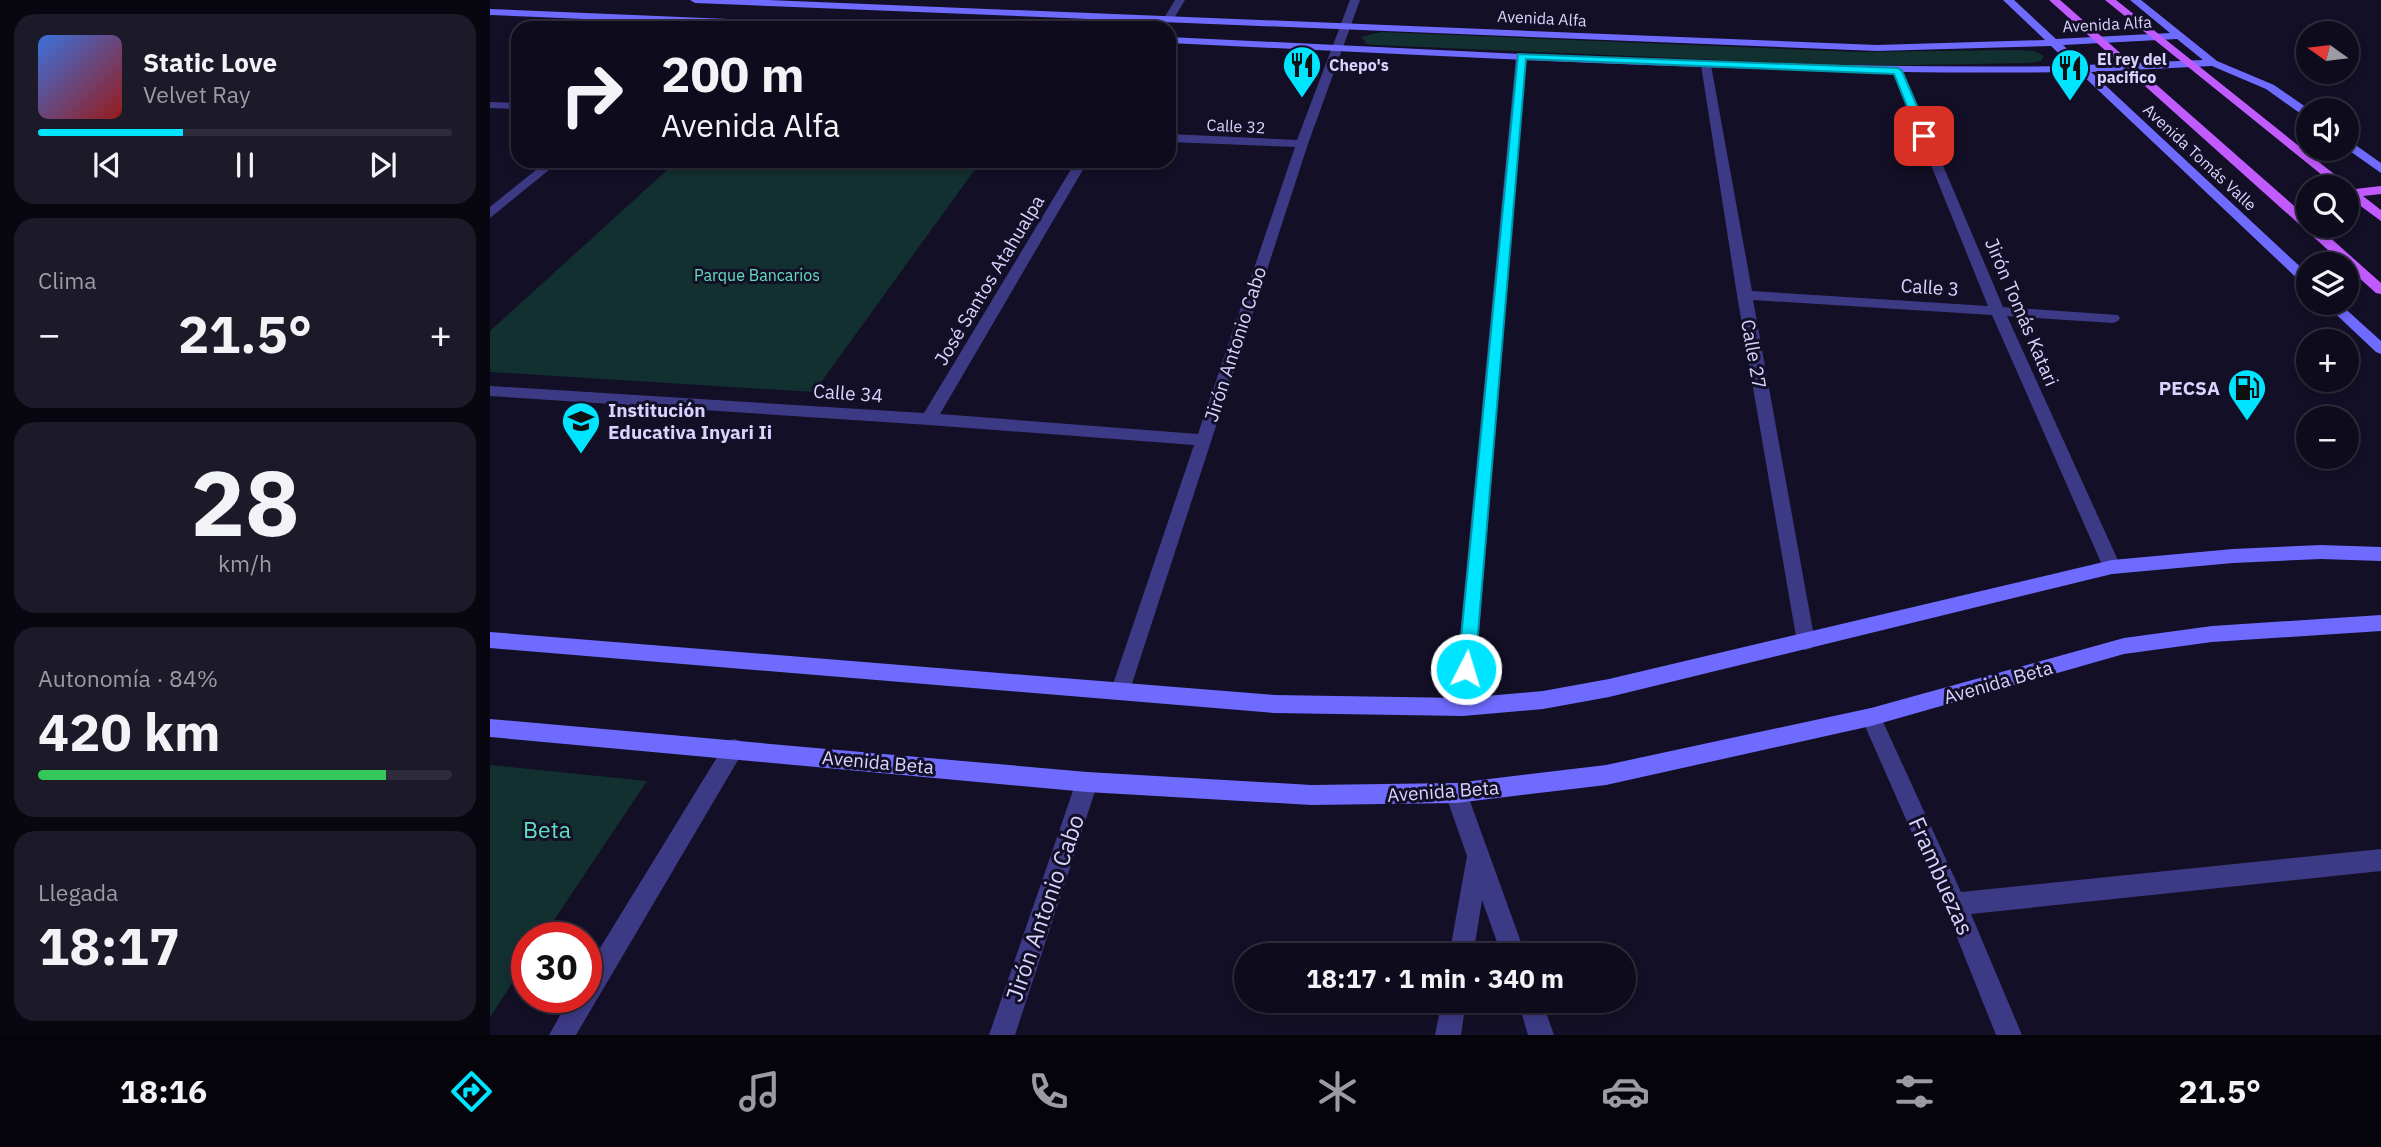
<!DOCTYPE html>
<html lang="es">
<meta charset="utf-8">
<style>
body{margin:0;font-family:"IBM Plex Sans",sans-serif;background:#1c1929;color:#f1f3f6;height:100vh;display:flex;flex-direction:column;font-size:26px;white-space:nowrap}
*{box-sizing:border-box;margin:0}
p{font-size:23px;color:#9b9ba3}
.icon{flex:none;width:38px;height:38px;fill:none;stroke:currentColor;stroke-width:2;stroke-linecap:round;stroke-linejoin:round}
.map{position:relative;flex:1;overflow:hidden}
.side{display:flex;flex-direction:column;gap:14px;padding:14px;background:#08060f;width:490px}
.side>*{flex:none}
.banner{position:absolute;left:21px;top:21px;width:665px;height:147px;border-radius:21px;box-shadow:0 4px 10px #0003,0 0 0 2px #2e2b3b;background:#0e0b1c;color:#f1f3f6;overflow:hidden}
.needle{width:46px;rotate:284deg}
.tools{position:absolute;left:1806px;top:21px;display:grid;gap:14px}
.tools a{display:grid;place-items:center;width:63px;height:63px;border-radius:50%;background:#0e0b1c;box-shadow:0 4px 10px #0003,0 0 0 2px #2e2b3b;font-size:35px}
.speed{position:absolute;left:21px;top:922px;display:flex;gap:14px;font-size:35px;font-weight:700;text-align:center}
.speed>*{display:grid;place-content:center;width:91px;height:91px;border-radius:50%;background:#0e0b1c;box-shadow:0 4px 10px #0003,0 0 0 2px #2e2b3b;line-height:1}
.speed .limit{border:10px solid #d22;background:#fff;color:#111}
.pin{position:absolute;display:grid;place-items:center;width:60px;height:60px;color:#fff;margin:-30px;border-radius:14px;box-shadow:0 4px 10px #0006}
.me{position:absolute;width:77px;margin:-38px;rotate:5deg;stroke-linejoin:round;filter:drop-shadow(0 0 5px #0008)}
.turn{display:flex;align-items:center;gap:24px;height:147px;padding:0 35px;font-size:32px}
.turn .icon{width:91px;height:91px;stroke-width:2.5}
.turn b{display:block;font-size:49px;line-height:60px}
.big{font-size:52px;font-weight:700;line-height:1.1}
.side .widget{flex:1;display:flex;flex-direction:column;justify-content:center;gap:10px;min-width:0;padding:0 24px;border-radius:21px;background:#1c1929}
.side .dial{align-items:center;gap:0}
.dial b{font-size:91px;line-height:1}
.song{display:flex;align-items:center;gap:21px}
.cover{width:84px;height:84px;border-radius:10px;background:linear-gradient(135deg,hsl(220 70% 55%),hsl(0 70% 35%))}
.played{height:7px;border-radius:4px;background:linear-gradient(90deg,#00e5ff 35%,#2e2b3b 35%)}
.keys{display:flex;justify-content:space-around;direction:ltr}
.heat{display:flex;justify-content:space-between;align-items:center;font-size:38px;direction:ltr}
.charge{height:10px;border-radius:5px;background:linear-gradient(90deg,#34c759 84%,#2e2b3b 0)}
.trip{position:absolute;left:744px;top:943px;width:402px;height:70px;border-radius:35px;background:#0e0b1c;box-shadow:0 4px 10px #0003,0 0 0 2px #2e2b3b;font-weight:700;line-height:70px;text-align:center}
.dock{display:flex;height:112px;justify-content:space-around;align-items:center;background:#06040b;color:#9b9ba3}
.dock .icon{width:49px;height:49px}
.dock .active{color:#00e5ff}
.dock b{font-size:32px;color:#f1f3f6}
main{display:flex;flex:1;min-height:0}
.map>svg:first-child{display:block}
.green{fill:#12302f}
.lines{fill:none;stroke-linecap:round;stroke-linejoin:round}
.street{fill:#3d3a85;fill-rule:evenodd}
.secondary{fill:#6f6bff;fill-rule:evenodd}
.primary{fill:#c25bff;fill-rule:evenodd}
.route{fill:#00e5ff;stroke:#0095a6;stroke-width:2}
.labels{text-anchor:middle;stroke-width:6;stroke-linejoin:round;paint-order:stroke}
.far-street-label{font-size:16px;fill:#d9d4ff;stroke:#130f26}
.far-poi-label{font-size:16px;font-weight:bold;fill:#d9d4ff;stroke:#130f26;text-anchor:start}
.far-park-label{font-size:16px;fill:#5fe0c0;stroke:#130f26}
.street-label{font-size:19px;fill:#d9d4ff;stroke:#130f26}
.poi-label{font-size:19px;font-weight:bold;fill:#d9d4ff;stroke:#130f26;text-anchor:end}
.near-park-label{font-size:23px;fill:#5fe0c0;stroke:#130f26}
.near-street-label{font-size:23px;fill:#d9d4ff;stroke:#130f26}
</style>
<main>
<section class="side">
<div class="widget">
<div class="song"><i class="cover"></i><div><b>Static Love</b><p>Velvet Ray</p></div></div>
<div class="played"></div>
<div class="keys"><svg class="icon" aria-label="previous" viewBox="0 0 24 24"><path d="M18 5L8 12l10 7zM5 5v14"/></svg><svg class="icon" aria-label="pause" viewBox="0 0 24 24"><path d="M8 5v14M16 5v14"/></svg><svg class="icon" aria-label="next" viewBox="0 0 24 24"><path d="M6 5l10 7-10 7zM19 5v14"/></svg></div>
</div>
<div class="widget"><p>Clima</p>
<div class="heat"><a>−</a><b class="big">21.5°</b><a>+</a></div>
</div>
<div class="widget dial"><b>28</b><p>km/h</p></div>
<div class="widget"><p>Autonomía · 84%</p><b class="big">420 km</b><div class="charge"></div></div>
<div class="widget"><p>Llegada</p><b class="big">18:17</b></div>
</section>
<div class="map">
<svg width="1891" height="1035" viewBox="0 0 1891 1035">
<rect width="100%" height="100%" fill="#130f26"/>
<g class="green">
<path d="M891 32 1368 52 1529 50 1544 51 1554 56 1551 61 1538 63 1368 66 886 45 877 44 871 37Z"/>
<path d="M187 161H491L324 392 0 372V331Z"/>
<path d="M0 765 157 781 52 938H37V961L0 1017Z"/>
</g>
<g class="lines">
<g class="street">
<path d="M685 0H695L683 20H675L674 18Z"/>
<path d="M860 0H870L818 144 638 696 631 699 624 696 621 690 704 445 439 425 0 396V386L434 413 586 161H598L450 414 708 434 805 147 679 142V134L807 140Z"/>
<path d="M1031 53 1036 56 983 707 980 713 973 716 966 713 963 707 1026 56Z"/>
<path d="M1216 62 1221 65 1262 291 1498 306 1403 71 1408 68 1413 71 1513 307 1628 315 1630 318 1628 321 1623 323 1517 316 1631 567 1628 572 1622 574 1616 572 1613 567 1502 315 1263 300 1325 642 1322 648 1315 650 1308 648 1247 295 1211 65Z"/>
<path d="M0 102 28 103V109L0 108Z"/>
<path d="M57 161H70L0 218V207Z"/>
<path d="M1381 708 1388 711 1471 892 1891 849V871L1481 914 1532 1035H1506L1456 910 1371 717 1374 711Z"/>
<path d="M244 739 251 741 254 748 251 755 86 1035H59L80 998H96V971L237 741Z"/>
<path d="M597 772 605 775 608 782 525 1035H499L586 782 589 775Z"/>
<path d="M966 783 974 786 977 793 1036 956H1012L992 900 983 956H959L977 856 955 793 958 786Z"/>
<path d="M952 1001H976L971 1035H945Z"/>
<path d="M1028 1001H1052L1064 1035H1038Z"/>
</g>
<g class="secondary">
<path d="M200 0H278L1387 45 1555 40 1513 0H1524L1566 39 1680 33 1640 0H1651L1727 61 1784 85 1820 110 1818 117 1814 116 1776 89 1722 66 1601 72 1818 274V285L1813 284 1589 72C1285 76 982 57 679 43V37C980 51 1280 70 1582 66L1561 46 1387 51 205 3ZM1687 39 1713 60 1594 65 1573 45Z"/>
<path d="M0 9 378 25 383 28H306L0 15Z"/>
<path d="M1857 139 1891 163V173L1857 149Z"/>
<path d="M1834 303H1849L1891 341V354L1886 352Z"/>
<path d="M1831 545 1891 547V561L1831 559 1743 563 1622 574 1119 697 1053 709 973 716 784 713 0 648V632L784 695 973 698 1053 691 1119 679 1622 560 1743 549Z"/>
<path d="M1891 615V631L1722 642 1634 654 1381 726 1116 785 966 803 821 805 597 792 0 737V719L597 772 821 785 966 783 1116 765 1381 708 1634 638 1722 626Z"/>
</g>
<g class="primary">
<path d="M1559 0H1570L1818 218V226H1827L1891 283V294L1886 293Z"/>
<path d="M1615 0H1626L1859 186 1865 189 1891 186V194L1873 196 1891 210V221L1857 196V187H1847Z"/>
</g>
</g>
<path class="route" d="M1028 54 1408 68 1412 71 1440 136 1434 139 1429 136 1404 74 1036 59 985 669 983 675 976 677 970 675 968 669Z"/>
<defs>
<g id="restaurant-pin" transform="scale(2.0125)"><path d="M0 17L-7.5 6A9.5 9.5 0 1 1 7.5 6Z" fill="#00e5ff" stroke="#130f26"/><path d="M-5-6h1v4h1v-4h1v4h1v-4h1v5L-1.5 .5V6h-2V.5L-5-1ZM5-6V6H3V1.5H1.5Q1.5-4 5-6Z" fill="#111"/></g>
<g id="fuel-pin" transform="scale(2.0125)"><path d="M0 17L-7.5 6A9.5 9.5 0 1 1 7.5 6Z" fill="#00e5ff" stroke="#130f26"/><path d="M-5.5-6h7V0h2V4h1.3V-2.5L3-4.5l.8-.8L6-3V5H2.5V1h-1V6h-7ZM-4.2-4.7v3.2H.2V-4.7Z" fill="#111"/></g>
<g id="school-pin" transform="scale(2.0125)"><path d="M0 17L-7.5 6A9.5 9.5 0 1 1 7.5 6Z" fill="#00e5ff" stroke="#130f26"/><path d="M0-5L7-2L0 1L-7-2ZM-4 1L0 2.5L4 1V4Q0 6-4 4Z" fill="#111"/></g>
</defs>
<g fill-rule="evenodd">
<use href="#restaurant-pin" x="812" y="65"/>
<use href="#restaurant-pin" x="1580" y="68"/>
<use href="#fuel-pin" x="1757" y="388"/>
<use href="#school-pin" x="91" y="421"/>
</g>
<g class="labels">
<g class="far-street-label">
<text transform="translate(1052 18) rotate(3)" y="6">Avenida Alfa</text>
<text transform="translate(1617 24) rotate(-3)" y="6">Avenida Alfa</text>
<text transform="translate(746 126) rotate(3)" y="6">Calle 32</text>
<text transform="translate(1710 157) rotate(43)" y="6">Avenida Tomás Valle</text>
</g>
<g class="far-poi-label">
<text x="1607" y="65">El rey del<tspan x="1607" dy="18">pacifico</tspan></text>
<text x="839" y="71">Chepo's</text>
</g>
<g class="far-park-label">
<text x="267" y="281">Parque Bancarios</text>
</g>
<g class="street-label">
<text transform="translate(499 280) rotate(-59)" y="7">José Santos Atahualpa</text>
<text transform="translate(1440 287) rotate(4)" y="7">Calle 3</text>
<text transform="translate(1532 312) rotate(67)" y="7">Jirón Tomás Katari</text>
<text transform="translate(745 344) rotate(-72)" y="7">Jirón Antonio Cabo</text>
<text transform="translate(1264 354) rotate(80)" y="7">Calle 27</text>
<text transform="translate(358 393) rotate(4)" y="7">Calle 34</text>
<text transform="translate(1508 682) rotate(-16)" y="7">Avenida Beta</text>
<text transform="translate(388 762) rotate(5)" y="7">Avenida Beta</text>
<text transform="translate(953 791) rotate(-4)" y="7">Avenida Beta</text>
</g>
<g class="poi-label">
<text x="1730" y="395">PECSA</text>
<text x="118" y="417" text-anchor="start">Institución<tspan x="118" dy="22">Educativa Inyari Ii</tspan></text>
</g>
<g class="near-park-label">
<text x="57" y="838">Beta</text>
</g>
<g class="near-street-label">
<text transform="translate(1451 876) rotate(66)" y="8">Frambuezas</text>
<text transform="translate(555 908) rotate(-71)" y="8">Jirón Antonio Cabo</text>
</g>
</g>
</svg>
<div class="tools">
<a><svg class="needle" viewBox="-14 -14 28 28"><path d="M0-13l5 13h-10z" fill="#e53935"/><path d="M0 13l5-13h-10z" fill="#9b9ba3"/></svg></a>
<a><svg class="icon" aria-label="sound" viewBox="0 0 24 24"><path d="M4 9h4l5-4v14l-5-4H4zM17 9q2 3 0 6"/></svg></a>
<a><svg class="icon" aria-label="search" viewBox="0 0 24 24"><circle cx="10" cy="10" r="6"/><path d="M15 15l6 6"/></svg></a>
<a><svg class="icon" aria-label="layers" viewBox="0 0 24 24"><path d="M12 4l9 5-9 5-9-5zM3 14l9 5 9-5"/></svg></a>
<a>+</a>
<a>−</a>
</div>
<div class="speed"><div class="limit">30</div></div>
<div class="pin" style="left:1434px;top:136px;background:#d93025"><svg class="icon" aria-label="arrive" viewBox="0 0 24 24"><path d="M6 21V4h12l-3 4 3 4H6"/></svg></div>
<svg class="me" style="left:976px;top:669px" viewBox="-20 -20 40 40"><circle r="17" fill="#00e5ff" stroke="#fff" stroke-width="3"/><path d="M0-11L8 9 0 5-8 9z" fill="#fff"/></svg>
<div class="trip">18:17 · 1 min · 340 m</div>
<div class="banner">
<div class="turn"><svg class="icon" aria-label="right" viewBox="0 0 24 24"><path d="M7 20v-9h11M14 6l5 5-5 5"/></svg><div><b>200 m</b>Avenida Alfa</div></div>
</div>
</div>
</main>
<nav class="dock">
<b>18:16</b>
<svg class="icon active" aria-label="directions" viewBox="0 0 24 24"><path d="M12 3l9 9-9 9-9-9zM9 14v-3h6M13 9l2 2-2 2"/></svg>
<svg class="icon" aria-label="music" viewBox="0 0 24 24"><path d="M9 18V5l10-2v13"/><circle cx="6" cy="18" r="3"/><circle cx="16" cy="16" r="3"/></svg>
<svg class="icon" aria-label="phone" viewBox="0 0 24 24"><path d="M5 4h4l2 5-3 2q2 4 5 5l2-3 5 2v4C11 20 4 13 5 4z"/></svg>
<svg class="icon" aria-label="climate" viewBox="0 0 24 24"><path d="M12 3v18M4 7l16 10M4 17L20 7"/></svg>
<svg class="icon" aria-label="car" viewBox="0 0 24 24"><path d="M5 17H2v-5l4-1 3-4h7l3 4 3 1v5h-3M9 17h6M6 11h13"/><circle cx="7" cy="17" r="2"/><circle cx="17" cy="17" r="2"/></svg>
<svg class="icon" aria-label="filters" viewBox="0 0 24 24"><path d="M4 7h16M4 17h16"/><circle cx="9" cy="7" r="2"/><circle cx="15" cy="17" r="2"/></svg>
<b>21.5°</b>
</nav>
